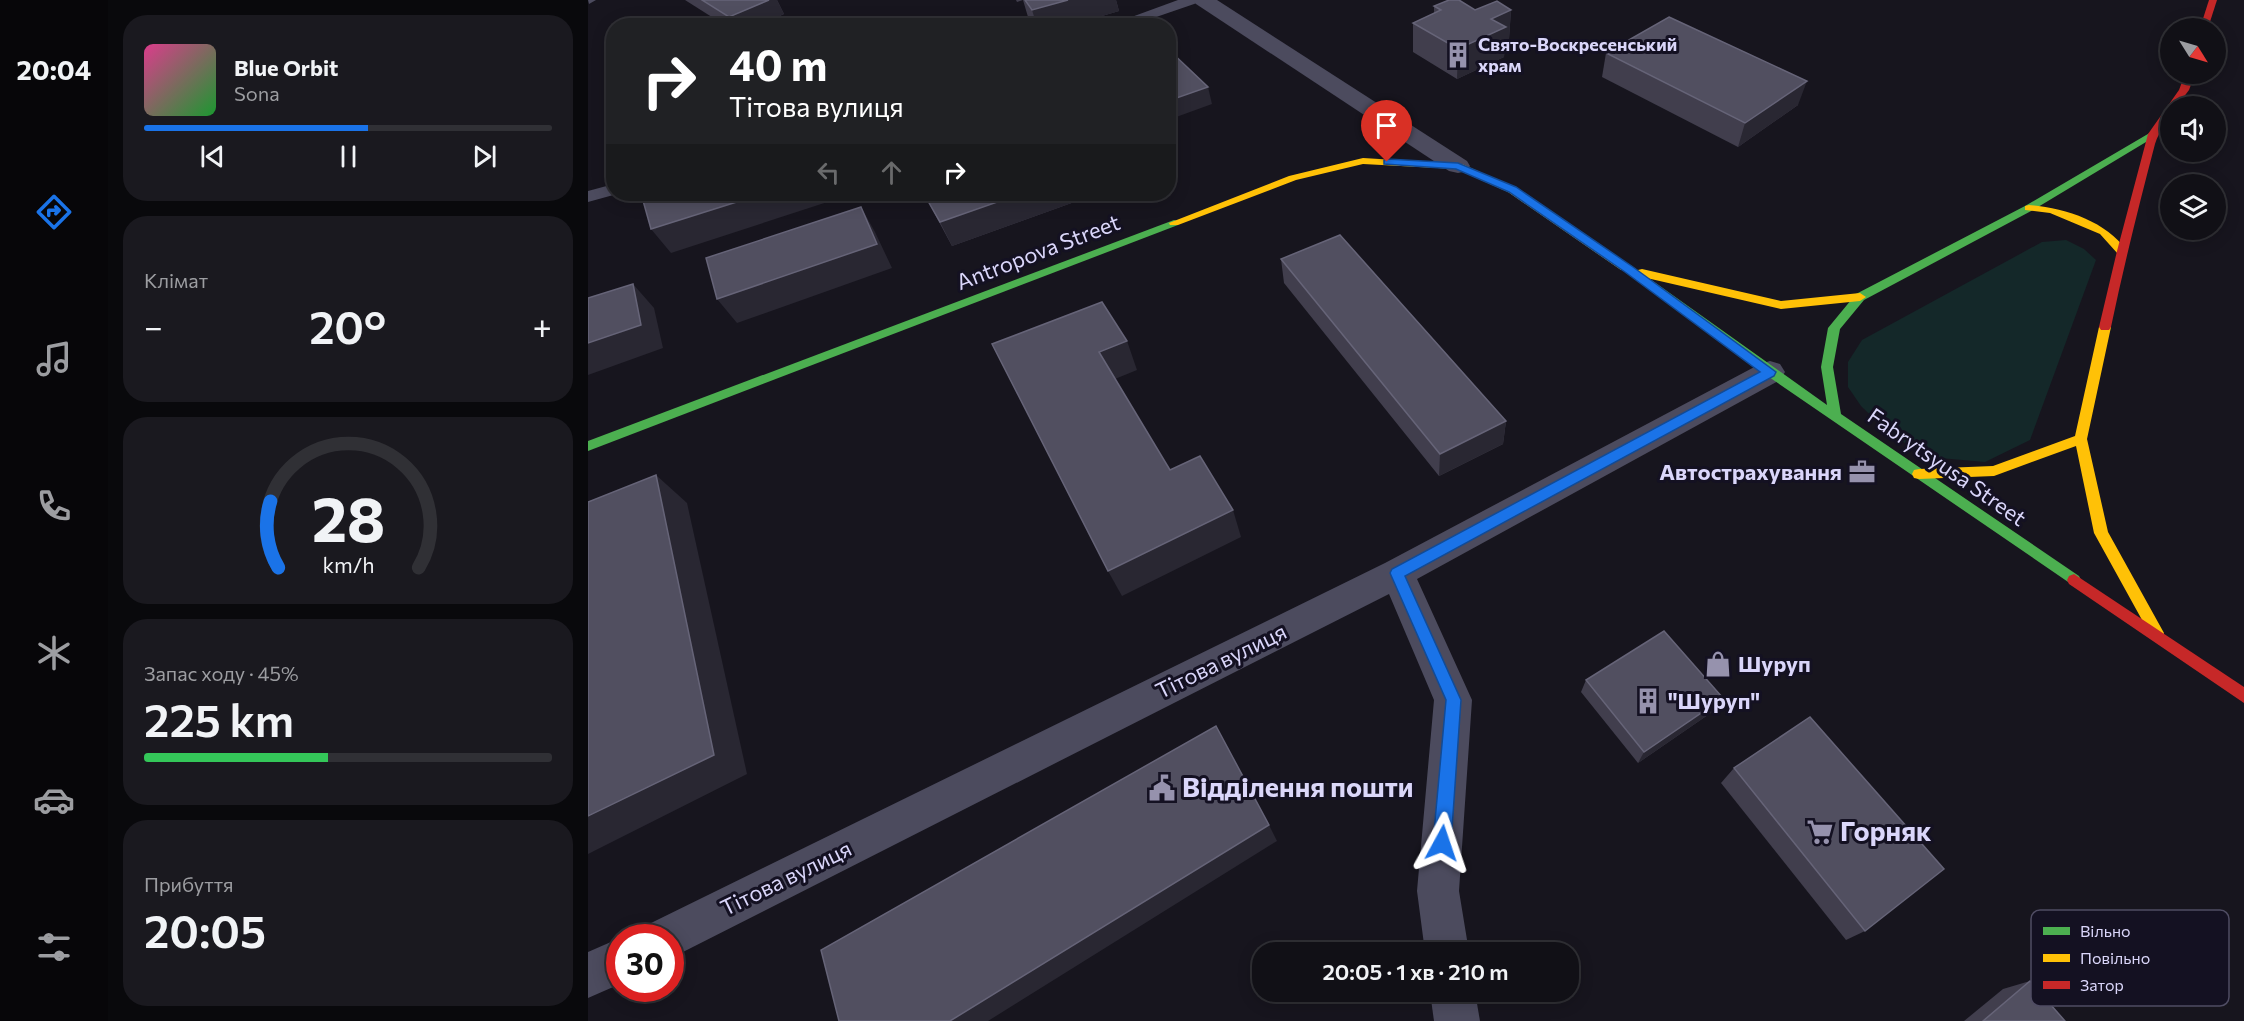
<!DOCTYPE html>
<html lang="uk">
<meta charset="utf-8">
<style>
body{margin:0;font-family:Commissioner,sans-serif;background:#1a191f;color:#f1f3f6;height:100vh;display:flex;flex-direction:column;font-size:22px;white-space:nowrap}
*{box-sizing:border-box;margin:0}
p{font-size:20px;color:#9c9da1}
.icon{flex:none;width:33px;height:33px;fill:none;stroke:currentColor;stroke-width:2;stroke-linecap:round;stroke-linejoin:round}
.map{position:relative;flex:1;overflow:hidden}
.drawer{display:flex;flex-direction:column;gap:15px;padding:15px;background:#09090c;width:480px}
.drawer>*{flex:none}
.guide{position:absolute;left:18px;top:18px;width:570px;height:183px;border-radius:24px;box-shadow:0 3px 15px #0003,0 0 0 2px #303035;background:#202124;color:#fff;overflow:hidden}
.needle{width:39px;rotate:127deg}
.tools{position:absolute;left:1572px;top:18px;display:grid;gap:12px}
.tools a{display:grid;place-items:center;width:66px;height:66px;border-radius:50%;background:#111016;box-shadow:0 3px 15px #0003,0 0 0 2px #303035;font-size:30px}
.speed{position:absolute;left:18px;top:924px;display:flex;gap:12px;font-size:30px;font-weight:700;text-align:center}
.speed>*{display:grid;place-content:center;width:78px;height:78px;border-radius:50%;background:#111016;box-shadow:0 3px 15px #0003,0 0 0 2px #303035;line-height:1}
.speed .limit{border:9px solid #d22;background:#fff;color:#111}
.pin{position:absolute;display:grid;place-items:center;width:51px;height:51px;color:#fff;margin:-62px -26px;border-radius:50% 50% 50% 0;rotate:-45deg;box-shadow:0 0 6px #0007}
.pin .icon{rotate:45deg}
.me{position:absolute;width:66px;margin:-33px;rotate:5deg;stroke-linejoin:round;filter:drop-shadow(0 0 4px #0008)}
.turn{display:flex;align-items:center;gap:21px;height:126px;padding:0 24px;font-size:27px}
.turn .icon{width:78px;height:78px;stroke-width:2.5}
.turn b{display:block;font-size:42px;line-height:51px}
.lanes{display:flex;align-items:center;height:57px;padding:0 24px;background:#0003;justify-content:center;gap:30px;direction:ltr}
.lanes .off{opacity:.35}
.big{font-size:45px;font-weight:600;line-height:1.1}
.drawer .widget{flex:1;display:flex;flex-direction:column;justify-content:center;gap:9px;min-width:0;padding:0 21px;border-radius:24px;background:#1a191f}
.drawer .dial{align-items:center;gap:0}
.dial svg{height:156px;overflow:visible;fill:none;stroke:#303035;stroke-width:7;stroke-linecap:round;text-anchor:middle}
.dial text{fill:#f1f3f6;stroke:none}
.song{display:flex;align-items:center;gap:18px}
.cover{width:72px;height:72px;border-radius:9px;background:linear-gradient(135deg,hsl(330 70% 55%),hsl(130 70% 35%))}
.played{height:6px;border-radius:3px;background:linear-gradient(90deg,#1a73e8 55%,#303035 55%)}
.keys{display:flex;justify-content:space-around;direction:ltr}
.heat{display:flex;justify-content:space-between;align-items:center;font-size:33px;direction:ltr}
.charge{height:9px;border-radius:4px;background:linear-gradient(90deg,#34c759 45%,#303035 0)}
.trip{position:absolute;left:664px;top:942px;width:327px;height:60px;border-radius:24px;background:#111016;box-shadow:0 3px 15px #0003,0 0 0 2px #303035;font-weight:600;line-height:60px;text-align:center}
main{display:flex;flex:1;min-height:0}
.tabs{display:flex;flex-direction:column;width:108px;justify-content:space-around;align-items:center;background:#070609;color:#9c9da1}
.tabs .icon{width:42px;height:42px}
.tabs .active{color:#1a73e8}
.tabs b{font-size:27px;color:#f1f3f6}
.map>svg:first-child{display:block}
.green{fill:#142829}
.lines{fill:none;stroke-linecap:round;stroke-linejoin:round}
.lane{fill:#4c4b5e;fill-rule:evenodd}
.street{fill:#4c4b5e;fill-rule:evenodd}
.fast{fill:#4caf50;fill-rule:evenodd}
.slow{fill:#ffc107;fill-rule:evenodd}
.jam{fill:#c62828;fill-rule:evenodd}
.wall{fill:#413e4d}
.shaded-wall{fill:#292732}
.building{fill:#514f60;stroke:#666478;stroke-width:1.5}
.route{fill:#1a73e8;stroke:#114b97;stroke-width:1.5}
.labels{text-anchor:middle;stroke-width:6;stroke-linejoin:round;paint-order:stroke}
.far-poi-label{font-size:18px;font-weight:bold;fill:#dad6fa;stroke:#141122;text-anchor:start}
.street-label{font-size:22px;fill:#dad6fa;stroke:#141122}
.poi-label{font-size:22px;font-weight:bold;fill:#dad6fa;stroke:#141122;text-anchor:start}
.near-poi-label{font-size:27px;font-weight:bold;fill:#dad6fa;stroke:#141122;text-anchor:start}
.key{fill:#141122;stroke:#4f4c63;stroke-width:1.5}
.key-label{font-size:16px;fill:#dad6fa}
</style>
<main>
<nav class="tabs">
<b>20:04</b>
<svg class="icon active" aria-label="directions" viewBox="0 0 24 24"><path d="M12 3l9 9-9 9-9-9zM9 14v-3h6M13 9l2 2-2 2"/></svg>
<svg class="icon" aria-label="music" viewBox="0 0 24 24"><path d="M9 18V5l10-2v13"/><circle cx="6" cy="18" r="3"/><circle cx="16" cy="16" r="3"/></svg>
<svg class="icon" aria-label="phone" viewBox="0 0 24 24"><path d="M5 4h4l2 5-3 2q2 4 5 5l2-3 5 2v4C11 20 4 13 5 4z"/></svg>
<svg class="icon" aria-label="climate" viewBox="0 0 24 24"><path d="M12 3v18M4 7l16 10M4 17L20 7"/></svg>
<svg class="icon" aria-label="car" viewBox="0 0 24 24"><path d="M5 17H2v-5l4-1 3-4h7l3 4 3 1v5h-3M9 17h6M6 11h13"/><circle cx="7" cy="17" r="2"/><circle cx="17" cy="17" r="2"/></svg>
<svg class="icon" aria-label="filters" viewBox="0 0 24 24"><path d="M4 7h16M4 17h16"/><circle cx="9" cy="7" r="2"/><circle cx="15" cy="17" r="2"/></svg>
</nav>
<section class="drawer">
<div class="widget">
<div class="song"><i class="cover"></i><div><b>Blue Orbit</b><p>Sona</p></div></div>
<div class="played"></div>
<div class="keys"><svg class="icon" aria-label="previous" viewBox="0 0 24 24"><path d="M18 5L8 12l10 7zM5 5v14"/></svg><svg class="icon" aria-label="pause" viewBox="0 0 24 24"><path d="M8 5v14M16 5v14"/></svg><svg class="icon" aria-label="next" viewBox="0 0 24 24"><path d="M6 5l10 7-10 7zM19 5v14"/></svg></div>
</div>
<div class="widget"><p>Клімат</p>
<div class="heat"><a>−</a><b class="big">20°</b><a>+</a></div>
</div>
<div class="widget dial"><svg viewBox="0 0 100 80">
<path d="M14 69A42 42 0 1 1 86 69"/>
<path d="M14 69A42 42 0 0 1 10 35" stroke="#1a73e8"/>
<text x="50" y="56" font-size="32" font-weight="700">28</text>
<text x="50" y="72" font-size="11">km/h</text>
</svg></div>
<div class="widget"><p>Запас ходу · 45%</p><b class="big">225 km</b><div class="charge"></div></div>
<div class="widget"><p>Прибуття</p><b class="big">20:05</b></div>
</section>
<div class="map">
<svg width="1656" height="1021" viewBox="0 0 1656 1021">
<rect width="100%" height="100%" fill="#17151e"/>
<path class="green" d="M1478 240 1496 249 1508 260 1442 440 1397 462 1352 458 1306 438 1273 406 1260 387V362L1274 340 1454 242Z"/>
<g class="lines">
<g class="lane">
<path d="M0 0H8L1 4Z"/>
<path d="M590 0H611L609 3 542 26H519Z"/>
<path d="M26 184V194H29L0 202V191Z"/>
</g>
<g class="street">
<path d="M605 0H629L879 161 882 166 879 171 870 173 861 171 608 4Z"/>
<path d="M1182 361 1192 364 1197 372 1192 380 829 579 884 700 871 891 881 952H837L829 891 846 700 801 594 93 953 82 958V938H56L63 923 797 563 1172 364Z"/>
<path d="M32 938V984L0 998V952Z"/>
<path d="M842 992H887L892 1021H846Z"/>
</g>
<g class="fast">
<path d="M1565 131 1568 132V136L1445 210 1276 300 1252 329 1245 367 1253 414 1491 576 1493 580 1491 584 1486 586 1178 375 1032 267 1033 264H1041L1239 405 1233 367 1240 328 1268 294 1437 206Z"/>
<path d="M586 220 590 221V225L0 451V441Z"/>
</g>
<g class="slow">
<path d="M775 158 874 164 928 188 1042 267 1041 270H1033L920 192 868 169 775 164 708 180 590 225H582L581 223 701 176Z"/>
<path d="M1441 205C1477 208 1518 221 1539 251L1538 254H1530L1512 234 1462 213 1437 210V206Z"/>
<path d="M1054 269 1193 301 1272 293 1278 297 1272 301 1193 309 1050 276V270Z"/>
<path d="M1517 323 1523 327 1499 439 1520 532 1576 633 1574 638 1569 640 1564 638 1506 533 1488 446 1406 476 1331 479 1326 478 1324 474 1326 470 1331 469 1405 466 1487 436 1511 327Z"/>
</g>
<g class="jam">
<path d="M1621 0H1629L1620 28H1612Z"/>
<path d="M1597 74H1607L1601 90 1589 106H1582C1582 121 1571 130 1567 144 1551 205 1536 265 1523 327L1521 330H1513L1511 327 1529 251 1560 134 1591 90Z"/>
<path d="M1486 574 1656 687V703L1481 584 1479 580 1481 576Z"/>
</g>
</g>
<g class="wall">
<path d="M97 0H189L196 14 170 26H138Z"/>
<path d="M428 0H528L531 11 480 26H446L440 17 435 0 429 2Z"/>
<path d="M846 6 887 10H923L921 39 917 41 916 57 869 79 825 52V23L846 13Z"/>
<path d="M1018 53 1210 105 1150 147 1014 77Z"/>
<path d="M336 194 503 196 364 246Z"/>
<path d="M693 259 918 421 915 444 851 476 696 283Z"/>
<path d="M998 680 1135 698 1127 710 1050 763 993 692Z"/>
<path d="M1146 768 1277 931 1258 940 1133 783Z"/>
<path d="M1442 981 1477 1021H1376L1415 989Z"/>
</g>
<g class="shaded-wall">
<path d="M181 0H189L196 14 170 26H147L141 17Z"/>
<path d="M480 0H528L531 11 480 26H449L444 10Z"/>
<path d="M923 10 921 39 917 41 916 57 869 79 870 49 903 19Z"/>
<path d="M1219 81 1210 105 1150 147 1157 123Z"/>
<path d="M620 87 624 104 580 120V101Z"/>
<path d="M174 194H264L83 253 63 229Z"/>
<path d="M432 194H502L503 196 364 246 352 222Z"/>
<path d="M273 207 287 232 304 268 149 323 129 299Z"/>
<path d="M45 284 66 308 75 348 0 375V343Z"/>
<path d="M539 341 549 370 522 381 511 352Z"/>
<path d="M918 421 915 444 851 476 852 454Z"/>
<path d="M68 475 99 503 159 774 0 854V816Z"/>
<path d="M645 510 653 537 534 596 520 571Z"/>
<path d="M1135 698 1127 710 1050 763 1056 752Z"/>
<path d="M681 825 689 841 400 1021H362Z"/>
</g>
<g class="building">
<path d="M114 0H181L141 17Z"/>
<path d="M437 0H480L444 10Z"/>
<path d="M861 0H871L887 10 909 1 923 10 903 19 918 27 870 49 825 23 853 10 846 6Z"/>
<path d="M1081 17 1219 81 1157 123 1018 53Z"/>
<path d="M580 49 620 87 580 101Z"/>
<path d="M66 194H174L63 229 54 197Z"/>
<path d="M336 194H432L352 222Z"/>
<path d="M273 207 289 244 129 299 118 258Z"/>
<path d="M752 235 918 421 852 454 693 259Z"/>
<path d="M45 284 53 325 0 343V298Z"/>
<path d="M514 302 539 341 511 352 582 470 612 456 645 510 520 571 404 344Z"/>
<path d="M68 475 126 755 0 816V502Z"/>
<path d="M1076 631 1135 698 1056 752 998 680Z"/>
<path d="M1222 717 1356 869 1277 931 1146 768Z"/>
<path d="M628 726 681 825 362 1021H251L233 950Z"/>
<path d="M1442 981 1477 1021H1395Z"/>
</g>
<path class="route" d="M799 159 870 163 928 187 1045 267 1188 372 1186 376 817 576 873 700 863 843 860 849 854 852 848 849 845 843 858 700 802 573 804 569 1172 372 1037 272 921 192 868 169 796 164V160Z"/>
<defs>
<g id="building-bare" transform="scale(2.07)"><path d="M-4-6H4V6H1V3H-1V6H-4ZM-2.5-4.3h1.7v1.8h-1.7ZM.8-4.3h1.7v1.8H.8ZM-2.5-1h1.7V.8h-1.7ZM.8-1h1.7V.8H.8Z" fill="#9692ad" stroke="#141122" stroke-width="2.5" paint-order="stroke"/></g>
<g id="office-bare" transform="scale(2.07)"><path d="M-6-3h4V-5.5h4V-3h4V5H-6ZM-1-4.5V-3h2v-1.5ZM-6 0V1H6V0Z" fill="#9692ad" stroke="#141122" stroke-width="2.5" paint-order="stroke"/></g>
<g id="shop-bare" transform="scale(2.07)"><path d="M-5-2.5h2.3a2.7 3.5 0 0 1 5.4 0H5L5.5 6h-11ZM-1.5-2.5h3a1.5 2.3 0 0 0-3 0Z" fill="#9692ad" stroke="#141122" stroke-width="2.5" paint-order="stroke"/></g>
<g id="civic-bare" transform="scale(2.07)"><path d="M-.6-6.5H3V-4.5H.6V-3L4-1V1h2V6H-6V1h2V-1L-.6-3ZM-1.2 2.5V6h2.4V2.5Z" fill="#9692ad" stroke="#141122" stroke-width="2.5" paint-order="stroke"/></g>
<g id="supermarket-bare" transform="scale(2.07)"><path d="M-6-5.5h2.5l.6 2H6L4.5 2H-2.5L-4.4-4H-6ZM-1.5 3.2a1.3 1.3 0 1 0 .1 0ZM3 3.2a1.3 1.3 0 1 0 .1 0Z" fill="#9692ad" stroke="#141122" stroke-width="2.5" paint-order="stroke"/></g>
</defs>
<g fill-rule="evenodd">
<use href="#building-bare" x="870" y="55"/>
<use href="#office-bare" x="1274" y="472"/>
<use href="#shop-bare" x="1130" y="664"/>
<use href="#building-bare" x="1060" y="701"/>
<use href="#civic-bare" x="574" y="788"/>
<use href="#supermarket-bare" x="1232" y="832"/>
</g>
<g class="labels">
<g class="far-poi-label">
<text x="890" y="51">Свято-Воскресенський<tspan x="890" dy="21">храм</tspan></text>
</g>
<g class="street-label">
<text transform="translate(450 252) rotate(-21)" y="8">Antropova Street</text>
<text transform="translate(1359 467) rotate(35)" y="8">Fabrytsyusa Street</text>
<text transform="translate(633 661) rotate(-26)" y="8">Тітова вулиця</text>
<text transform="translate(198 878) rotate(-26)" y="8">Тітова вулиця</text>
</g>
<g class="poi-label">
<text x="1254" y="480" text-anchor="end">Автострахування</text>
<text x="1150" y="672">Шуруп</text>
<text x="1080" y="709">"Шуруп"</text>
</g>
<g class="near-poi-label">
<text x="594" y="797">Відділення пошти</text>
<text x="1252" y="841">Горняк</text>
</g>
</g>
<rect x="1443" y="910" width="198" height="96" rx="9" class="key"/>
<rect x="1455" y="927" width="27" height="8" fill="#4caf50"/>
<rect x="1455" y="954" width="27" height="8" fill="#ffc107"/>
<rect x="1455" y="981" width="27" height="8" fill="#c62828"/>
<g class="key-label">
<text x="1492" y="937">Вільно</text>
<text x="1492" y="964">Повільно</text>
<text x="1492" y="991">Затор</text>
</g>
</svg>
<div class="tools">
<a><svg class="needle" viewBox="-14 -14 28 28"><path d="M0-13l5 13h-10z" fill="#e53935"/><path d="M0 13l5-13h-10z" fill="#9c9da1"/></svg></a>
<a><svg class="icon" aria-label="sound" viewBox="0 0 24 24"><path d="M4 9h4l5-4v14l-5-4H4zM17 9q2 3 0 6"/></svg></a>
<a><svg class="icon" aria-label="layers" viewBox="0 0 24 24"><path d="M12 4l9 5-9 5-9-5zM3 14l9 5 9-5"/></svg></a>
</div>
<div class="speed"><div class="limit">30</div></div>
<div class="pin" style="left:799px;top:162px;background:#d93025"><svg class="icon" aria-label="arrive" viewBox="0 0 24 24"><path d="M6 21V4h12l-3 4 3 4H6"/></svg></div>
<svg class="me" style="left:854px;top:843px" viewBox="-20 -20 40 40"><path d="M0-17L14 15 0 8-14 15z" fill="#1a73e8" stroke="#fff" stroke-width="4"/></svg>
<div class="trip">20:05 · 1 хв · 210 m</div>
<div class="guide">
<div class="turn"><svg class="icon" aria-label="right" viewBox="0 0 24 24"><path d="M7 20v-9h11M14 6l5 5-5 5"/></svg><div><b>40 m</b>Тітова вулиця</div></div>
<div class="lanes"><svg class="icon off" aria-label="left" viewBox="0 0 24 24"><path d="M17 20v-9H6M10 6l-5 5 5 5"/></svg><svg class="icon off" aria-label="ahead" viewBox="0 0 24 24"><path d="M12 20V5M6 11l6-6 6 6"/></svg><svg class="icon" aria-label="right" viewBox="0 0 24 24"><path d="M7 20v-9h11M14 6l5 5-5 5"/></svg></div>
</div>
</div>
</main>
